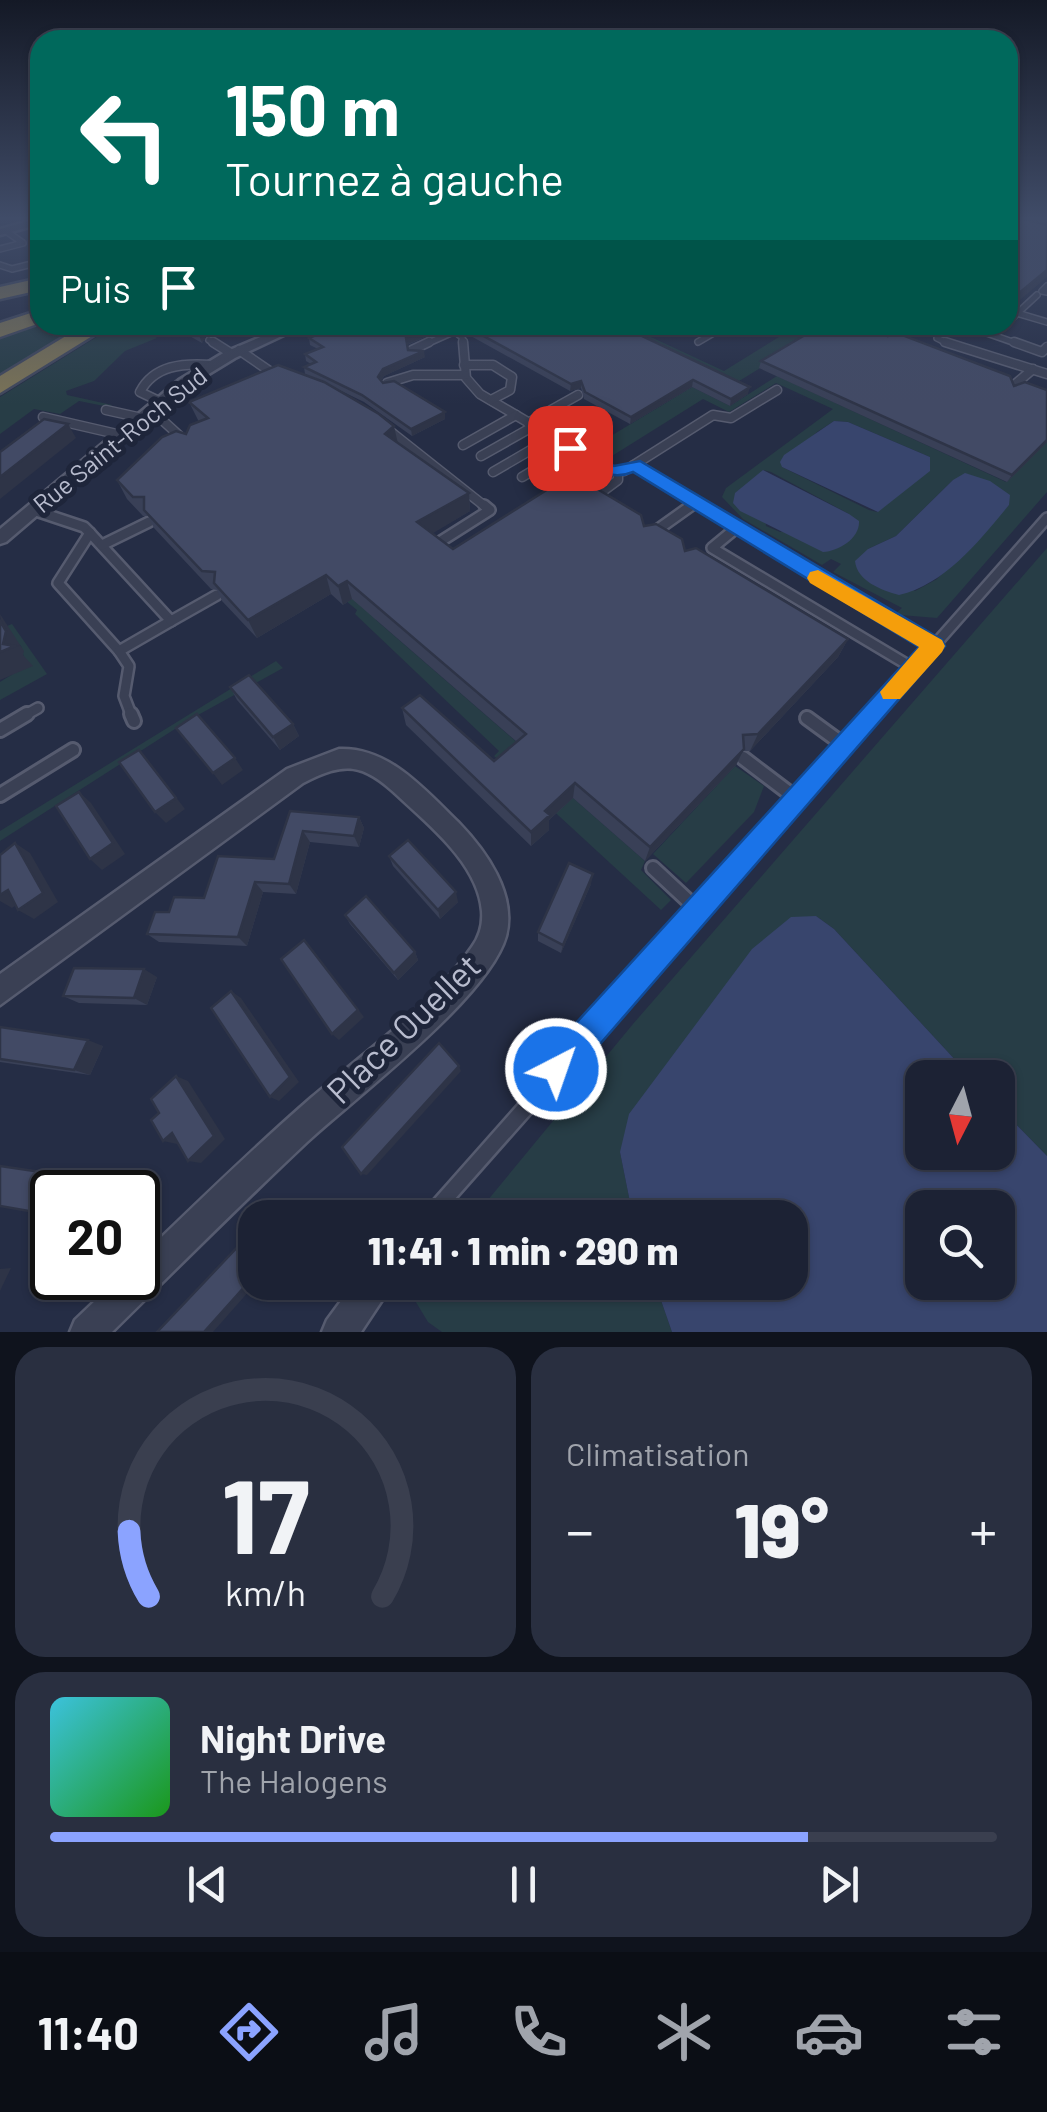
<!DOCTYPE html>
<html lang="fr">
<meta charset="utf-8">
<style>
body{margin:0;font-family:Barlow,sans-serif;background:#292f40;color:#f1f3f6;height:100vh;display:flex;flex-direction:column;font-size:38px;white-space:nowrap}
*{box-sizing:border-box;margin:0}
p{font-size:32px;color:#a0a4ac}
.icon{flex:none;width:55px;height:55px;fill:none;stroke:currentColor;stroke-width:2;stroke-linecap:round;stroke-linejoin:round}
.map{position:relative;height:1332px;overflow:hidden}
.sheet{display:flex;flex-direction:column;gap:15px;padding:15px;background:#0f131d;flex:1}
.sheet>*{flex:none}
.guide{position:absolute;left:30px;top:30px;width:988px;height:305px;border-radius:30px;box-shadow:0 2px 8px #0004,0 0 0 2px #3a3f4f;background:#00695c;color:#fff;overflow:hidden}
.needle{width:65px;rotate:186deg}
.controls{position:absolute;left:905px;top:1060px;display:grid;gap:20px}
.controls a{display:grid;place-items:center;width:110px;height:110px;border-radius:20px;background:#1c2234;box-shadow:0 2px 8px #0004,0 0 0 2px #3a3f4f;font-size:50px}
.speed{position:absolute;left:30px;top:1170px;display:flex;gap:20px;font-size:50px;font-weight:700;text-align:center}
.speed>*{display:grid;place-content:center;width:130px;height:130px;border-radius:50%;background:#1c2234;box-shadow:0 2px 8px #0004,0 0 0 2px #3a3f4f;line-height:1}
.speed .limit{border:5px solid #111;border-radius:15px;background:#fff;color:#111}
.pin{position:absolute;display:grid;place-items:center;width:85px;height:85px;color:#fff;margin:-42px;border-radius:20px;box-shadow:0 5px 15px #0006}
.me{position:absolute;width:110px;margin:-55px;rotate:41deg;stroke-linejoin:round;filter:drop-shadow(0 0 8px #0008)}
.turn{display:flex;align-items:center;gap:35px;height:210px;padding:0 30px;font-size:45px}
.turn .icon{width:130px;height:130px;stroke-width:2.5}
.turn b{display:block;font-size:70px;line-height:85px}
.then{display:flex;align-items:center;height:95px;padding:0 30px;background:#0003;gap:20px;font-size:38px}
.big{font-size:75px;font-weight:800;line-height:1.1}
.sheet .card{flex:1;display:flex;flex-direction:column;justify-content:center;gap:15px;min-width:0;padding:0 35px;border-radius:30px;background:#292f40}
.sheet .dial{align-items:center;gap:0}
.dial svg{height:260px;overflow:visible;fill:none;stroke:#3a3f4f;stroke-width:7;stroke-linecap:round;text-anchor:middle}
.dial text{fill:#f1f3f6;stroke:none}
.song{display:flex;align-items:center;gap:30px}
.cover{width:120px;height:120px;border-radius:15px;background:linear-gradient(135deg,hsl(190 70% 55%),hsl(120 70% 35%))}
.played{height:10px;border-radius:5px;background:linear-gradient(90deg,#8ba3ff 80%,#3a3f4f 80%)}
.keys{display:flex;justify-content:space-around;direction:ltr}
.heat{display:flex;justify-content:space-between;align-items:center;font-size:55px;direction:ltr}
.sheet .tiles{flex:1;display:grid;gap:15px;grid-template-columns:1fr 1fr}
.card:last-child{grid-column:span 2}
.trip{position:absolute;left:238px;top:1200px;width:570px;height:100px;border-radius:30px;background:#1c2234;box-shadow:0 2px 8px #0004,0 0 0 2px #3a3f4f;font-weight:800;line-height:100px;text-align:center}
.menu{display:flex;height:160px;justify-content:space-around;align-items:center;background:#0b0e15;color:#a0a4ac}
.menu .icon{width:70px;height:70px}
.menu .selected{color:#8ba3ff}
.menu b{font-size:45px;color:#f1f3f6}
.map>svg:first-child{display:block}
.green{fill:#273d46;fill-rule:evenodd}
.water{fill:#38456d;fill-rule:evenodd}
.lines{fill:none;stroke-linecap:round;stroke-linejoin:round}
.lane-far4-casing{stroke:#565b6f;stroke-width:8}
.lane-far3-casing{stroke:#565b6f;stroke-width:11}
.lane-far2-casing{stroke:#565b6f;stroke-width:14}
.lane-far1-casing{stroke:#565b6f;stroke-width:18}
.lane-casing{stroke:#565b6f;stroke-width:20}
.street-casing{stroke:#565b6f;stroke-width:5}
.highway-casing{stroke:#41485c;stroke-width:5}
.lane-far4{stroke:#3a4054;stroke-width:5}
.lane-far3{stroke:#3a4054;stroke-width:8}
.lane-far2{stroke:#3a4054;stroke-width:9}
.lane-far1{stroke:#3a4054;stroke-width:12}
.lane{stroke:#3a4054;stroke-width:15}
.street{fill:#3a4054;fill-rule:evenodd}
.highway{fill:#7b7356;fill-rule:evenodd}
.wall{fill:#394057}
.shaded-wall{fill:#2e3447}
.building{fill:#424a65;stroke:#2e3447;stroke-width:2.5}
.route{fill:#1a73e8;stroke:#114b97;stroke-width:2.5}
.slow{fill:#f59e0b}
.labels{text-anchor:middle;stroke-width:10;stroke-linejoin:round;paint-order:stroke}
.far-street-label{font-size:25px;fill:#b8bcce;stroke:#1e253a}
.near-street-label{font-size:35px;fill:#b8bcce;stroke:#1e253a}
</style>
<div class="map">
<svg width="1047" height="1332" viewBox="0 0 1047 1332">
<rect width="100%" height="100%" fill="#252d45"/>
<g class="green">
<path d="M40 325H89L0 379V338Z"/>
<path d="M116 325H191L176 331H147L157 338 125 351 94 381 66 391 67 395 112 405 109 407 79 401 60 414 34 409 0 434V397Z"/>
<path d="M604 325H625L724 371 798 325H831L731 386Z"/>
<path d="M777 376 1006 482 1047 442V492L937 618 900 615 896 613 902 608 833 572 841 564 831 559 822 565 743 519 722 497 726 488 833 409 776 383 729 412 703 399 604 461 586 451 692 387 730 406ZM834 421 848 422 930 457 877 512 869 510 782 467 817 432ZM763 470 771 472 849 514 780 532 766 526ZM953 480 1009 505 937 579 915 591 868 549 896 536Z"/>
<path d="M1047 548V1156L998 1106V1078L971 1077 834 929 816 916 620 1152 633 1217 473 1218 633 1024Z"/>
<path d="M405 567 376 620 526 750 562 807 573 798 645 861 641 870 671 900 661 910 494 756 499 751 355 614 357 610 346 601Z"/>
<path d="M12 624 47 674 0 700V682L16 672 24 658 21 646 2 628Z"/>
<path d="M276 661 283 668 189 720 0 841V831Z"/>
<path d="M735 766 764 786 754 812 686 883 653 854Z"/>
<path d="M420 1282 655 1283 672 1332H442L428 1322 411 1294Z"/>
</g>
<g class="water">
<path d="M834 421 848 422 930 457V471L878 512 782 467 780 462 784 455Z"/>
<path d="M763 470 849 514 859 521C860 538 839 551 823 552L740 511 733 503 735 493Z"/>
<path d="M965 473 990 481 1010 495 1009 505C979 541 946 584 899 595 881 590 857 581 855 561L868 549 896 536 953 480Z"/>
<path d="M816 916 834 929 971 1077 922 1078V1152H998V1106L1047 1156V1332H672L655 1283 790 1282V1218L633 1217 620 1152 629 1114 752 949 791 917ZM922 1208H998V1282H922Z"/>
</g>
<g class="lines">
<g class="lane-far4-casing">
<g id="lane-far4">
<path d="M1021 217 1047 223"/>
<path d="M0 249 23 243 6 231"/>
<path d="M0 265 12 269 40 262"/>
<path d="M1047 286 1042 291 1047 292"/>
<path d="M1017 313 1047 322"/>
<path d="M1008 322 1037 295"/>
<path d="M254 325 272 336"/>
<path d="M309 325 318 331 332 325"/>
<path d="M921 325 939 332 937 338 951 345"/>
<path d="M964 325 1021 345"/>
<path d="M449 327 462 337 463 345"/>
<path d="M887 337 905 325"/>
<path d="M209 340 217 345"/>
<path d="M698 342 727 325"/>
<path d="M424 345 453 332"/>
</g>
</g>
<g class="lane-far3-casing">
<g id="lane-far3">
<path d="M213 342 232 354"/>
<path d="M463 342 466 378 480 394 609 470 624 471 634 465"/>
<path d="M945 342 1047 374"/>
<path d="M1014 342 1042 352 1047 347"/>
<path d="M239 350 271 372 266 374"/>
<path d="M412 350 429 342"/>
<path d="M464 365H493L512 377 510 390 491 400"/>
<path d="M387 383 413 375H465"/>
<path d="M1013 386 1033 369"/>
<path d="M161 402 140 392C154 365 183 363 211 365"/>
<path d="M106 410 142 418"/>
<path d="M147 414 160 418 183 439"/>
<path d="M43 417 121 435"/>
<path d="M528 423 578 395"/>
<path d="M386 428 487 508"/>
<path d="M562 443 604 418"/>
<path d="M463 445 516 415"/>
<path d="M481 456 534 426"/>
<path d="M493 472 553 437"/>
<path d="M522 477 571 448"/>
<path d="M599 494 618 480V472"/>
<path d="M689 508 695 503"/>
<path d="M705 508 634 465 713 415 731 418 777 390"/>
</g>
</g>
<g class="lane-far2-casing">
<g id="lane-far2">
<path d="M700 505 934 646"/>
<path d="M33 510 84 527 90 533"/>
<path d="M735 529 712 548 913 668"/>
<path d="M90 533 171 621 119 651 58 583Z"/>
<path d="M650 535 692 505"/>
<path d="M438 543 490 510 484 505"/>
<path d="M102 545 149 522"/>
<path d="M171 621 217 595"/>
<path d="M119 651 129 666 124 696 132 717"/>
<path d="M22 717 38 708"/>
<path d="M871 717 1047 518"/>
</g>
</g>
<g class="lane-far1-casing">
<g id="lane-far1">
<path d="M131 714 134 721"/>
<path d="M807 718 844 745"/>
<path d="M0 730 27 714"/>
<path d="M743 758 797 799"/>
<path d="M0 795 73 750"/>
<path d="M653 868 698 910"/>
<path d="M633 986 873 714"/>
</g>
</g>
<g class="lane-casing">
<path id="lane" d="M428 1218 635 984"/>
</g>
<g class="street-casing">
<g id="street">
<path d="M40 218V224L0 235V229Z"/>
<path d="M289 325H305L235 358 189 386 6 542 0 544V529L179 380 225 352Z"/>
<path d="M339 749C389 747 425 790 458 822 486 851 517 894 506 936 489 997 357 1096 307 1142 241 1204 177 1268 112 1332H70L75 1320 119 1278H138V1260C195 1205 251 1150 311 1098 365 1052 431 1006 472 947 480 936 483 924 482 911 478 864 430 826 398 796 363 763 345 761 303 783L0 1005V974L287 769Z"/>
<path d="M355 1282H394L361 1332H322L327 1320Z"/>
</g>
</g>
<g class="highway-casing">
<g id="highway">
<path d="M40 278V290L0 299V287Z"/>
<path d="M40 310V323L0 337V323Z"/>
<path d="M84 325H110L0 393V376Z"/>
</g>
</g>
<use href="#lane-far4" class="lane-far4"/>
<use href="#lane-far3" class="lane-far3"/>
<use href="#lane-far2" class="lane-far2"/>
<use href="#lane-far1" class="lane-far1"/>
<use href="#lane" class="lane"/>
<use href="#street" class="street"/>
<use href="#highway" class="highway"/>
</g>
<g class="wall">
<path d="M26 217H40V237L33 232Z"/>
<path d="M178 325H229L231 331 218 337 207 334 202 343 179 330Z"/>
<path d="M439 325V331L407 345 408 350 425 357 384 376 381 381 445 412V419L412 436 364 402 335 388 397 442 469 493 470 511 432 533 453 549 644 526 685 551 848 639 838 657 750 751H743L736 765 645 861 573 798 549 820V830L531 846 406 725 402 708 494 761 517 742 352 599 343 605 331 594 257 638 222 601 217 590 211 589 154 528 148 516H143L127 499 117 480 186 434 199 422 189 402 315 379 305 374 304 367 311 364 306 361 305 354 318 349 310 345 309 338Z"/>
<path d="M475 325 748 394 730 406 692 387 630 424 584 399 581 388 570 391 469 335V328Z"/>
<path d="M888 336 1014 386 1047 442 1007 482 759 368 761 361Z"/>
<path d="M230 687 293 724 299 736 280 750 237 700Z"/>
<path d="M290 811 359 817 364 828 359 847 310 842 296 894 263 892 247 946 159 942 147 934 169 912 204 898 274 859Z"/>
<path d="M389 856 458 902 440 919 393 866Z"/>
<path d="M591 884 561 953 538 941V932Z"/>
<path d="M345 915 415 952 418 960 398 980 350 924Z"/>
<path d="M157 977 147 1005 79 1003 63 996Z"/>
<path d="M0 1027 103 1046 90 1075 0 1062Z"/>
<path d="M0 1166 11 1167 118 1182 114 1192Z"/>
</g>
<g class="shaded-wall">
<path d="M1047 270V277L1008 310 1012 299Z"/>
<path d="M195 325H204L207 334 202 343Z"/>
<path d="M214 325H229L231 331 218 337Z"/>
<path d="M439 325V331L406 345V338Z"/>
<path d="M424 351 425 357 384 376 380 384 378 377 383 369Z"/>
<path d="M693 380 692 387 630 424 631 417Z"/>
<path d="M581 381V388L570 391 571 384Z"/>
<path d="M750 387 748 394 730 406 731 399Z"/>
<path d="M445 412V419L412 436 411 429Z"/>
<path d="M68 424 76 438 0 499V477Z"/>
<path d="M394 426 398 444 385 434Z"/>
<path d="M1047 440V442L1007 482 1012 475Z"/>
<path d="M469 493 470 511 420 541 417 522Z"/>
<path d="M326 575 331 594 257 638 248 620Z"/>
<path d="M347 581 352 599 343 605 338 586Z"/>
<path d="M0 614 24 651 23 655 33 666 0 680V652L3 644Z"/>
<path d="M848 639 838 657 750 751 758 734Z"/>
<path d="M293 724 299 736 280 750 273 737Z"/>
<path d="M744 749 736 765 645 861 650 847Z"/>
<path d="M235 758 243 770 222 785 213 773Z"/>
<path d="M149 762 185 809 166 823 155 812Z"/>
<path d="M575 783 573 798 549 820V830L531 846V832L545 811Z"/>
<path d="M79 792 91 803 125 854 102 870 90 859Z"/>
<path d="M359 817 364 828 359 847 354 836Z"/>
<path d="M303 831 310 842 296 894 289 884Z"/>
<path d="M15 843 30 853 58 902 34 919 18 910Z"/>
<path d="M593 874 591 884 561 953 563 945Z"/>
<path d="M255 882 263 892 247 946 238 937Z"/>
<path d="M8 890 24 900 12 908 0 901V895Z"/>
<path d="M456 892 458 902 440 919 438 910Z"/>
<path d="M304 940 364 1017 339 1040 332 1034Z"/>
<path d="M415 952 418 960 398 980 394 973Z"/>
<path d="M144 969 157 977 147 1005 134 998Z"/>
<path d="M231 991 241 998 299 1082 279 1101 270 1097Z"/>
<path d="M88 1040 103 1046 90 1075 74 1070Z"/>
<path d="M459 1066 461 1071 367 1175 361 1174Z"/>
<path d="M176 1076 188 1081 225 1139 201 1163 188 1161Z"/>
<path d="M172 1133 185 1136 177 1144 163 1141Z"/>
<path d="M102 1181 118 1182 114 1192H97Z"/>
<path d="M255 1237V1249H253L246 1238Z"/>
<path d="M11 1268 0 1291V1269Z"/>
<path d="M255 1275V1282H257L213 1332H204Z"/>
</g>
<g class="building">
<path d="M1008 217H1016L1047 225V270L1012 299 1008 298Z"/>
<path d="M340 325H438L406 338 408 350 424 351 383 369 378 377 383 383 394 381 445 412 411 429 362 395 304 367 316 362 305 354 323 347 309 338Z"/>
<path d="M475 325H619L750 387 731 399 693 380 631 417 585 392 581 381 571 384 469 328Z"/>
<path d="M822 325H876L884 328 888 336 897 333 1010 376 1014 386 1025 382 1047 390V440L1012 475 761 361Z"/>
<path d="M278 365 324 382 379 414 394 426 385 434 469 493 417 522 453 549 572 474 641 515 644 526 656 524 682 539 685 551 696 548 848 639 758 734 743 735 744 749 650 847 575 783 545 811 550 815 531 832 402 708 420 695 494 761 526 734 347 581 338 586 326 575 248 620 214 583 215 572 202 571 144 510V497H133L117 480 162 437 176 431 186 434 190 425 208 418 189 402Z"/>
<path d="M44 419 68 424 0 477V452Z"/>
<path d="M0 621 6 631 3 644 15 646 0 652Z"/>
<path d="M249 675 293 724 273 737 230 687Z"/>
<path d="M197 714 235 758 213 773 176 728Z"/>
<path d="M139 750 176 798 155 812 119 762Z"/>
<path d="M79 792 113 843 90 859 56 806Z"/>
<path d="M290 811 359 817 354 836 303 831 289 884 255 882 238 937 147 934 155 912H169L174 897 204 898 218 856 274 859Z"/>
<path d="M408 840 456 892 438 910 389 856Z"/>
<path d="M15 843 43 893 18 910 8 890 0 895V855Z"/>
<path d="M569 863 593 874 563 945 538 932Z"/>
<path d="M366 896 415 952 394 973 345 915Z"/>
<path d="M304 940 358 1010 332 1034 281 959Z"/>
<path d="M74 968 144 969 134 998 63 996Z"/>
<path d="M231 991 290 1077 270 1097 211 1008Z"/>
<path d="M0 1027 88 1040 74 1070 0 1059Z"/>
<path d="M439 1043 459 1066 361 1174 342 1147Z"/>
<path d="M176 1076 214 1136 188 1161 172 1133 163 1141 151 1120 159 1113 151 1099Z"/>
<path d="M0 1166 102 1181 97 1192H52V1215L0 1206Z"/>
<path d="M246 1238 253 1249 255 1246V1275L204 1332H157Z"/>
</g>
<linearGradient id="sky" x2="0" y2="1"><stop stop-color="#141926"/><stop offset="0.54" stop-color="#404c68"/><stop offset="1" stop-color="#404c68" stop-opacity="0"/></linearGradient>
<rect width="1047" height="404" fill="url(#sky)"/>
<path class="route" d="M570 443 614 466 640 461 942 640 945 646 568 1081 556 1086 545 1081 540 1069 545 1057 919 647 633 472C607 483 586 464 564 451L562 448Z"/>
<path class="slow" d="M818 570 942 640 945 646 942 652 900 699H883L880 692 919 647 810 583 807 578 810 572Z"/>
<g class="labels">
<g class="far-street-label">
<text transform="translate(120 440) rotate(-39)" y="9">Rue Saint-Roch Sud</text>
</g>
<g class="near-street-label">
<text transform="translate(404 1029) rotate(-44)" y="12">Place Ouellet</text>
</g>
</g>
</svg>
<div class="controls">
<a><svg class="needle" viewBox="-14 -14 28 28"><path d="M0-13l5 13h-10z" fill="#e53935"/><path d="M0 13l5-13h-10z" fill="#a0a4ac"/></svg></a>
<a><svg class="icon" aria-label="search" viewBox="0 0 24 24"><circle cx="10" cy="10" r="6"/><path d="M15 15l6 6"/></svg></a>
</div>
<div class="speed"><div class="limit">20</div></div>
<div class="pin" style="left:570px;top:448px;background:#d93025"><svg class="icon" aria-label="arrive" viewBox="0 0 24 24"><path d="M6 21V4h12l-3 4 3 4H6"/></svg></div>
<svg class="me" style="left:556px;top:1069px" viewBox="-20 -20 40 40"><circle r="17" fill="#1a73e8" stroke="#fff" stroke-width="3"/><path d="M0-11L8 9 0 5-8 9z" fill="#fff"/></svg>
<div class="trip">11:41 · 1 min · 290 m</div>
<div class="guide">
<div class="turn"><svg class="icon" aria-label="left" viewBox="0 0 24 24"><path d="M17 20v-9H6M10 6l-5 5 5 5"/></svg><div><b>150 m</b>Tournez à gauche</div></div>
<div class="then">Puis<svg class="icon" aria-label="arrive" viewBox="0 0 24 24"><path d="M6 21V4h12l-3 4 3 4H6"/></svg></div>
</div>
</div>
<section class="sheet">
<div class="tiles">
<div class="card dial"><svg viewBox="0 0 100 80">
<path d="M14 69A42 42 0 1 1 86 69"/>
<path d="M14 69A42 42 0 0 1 8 49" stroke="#8ba3ff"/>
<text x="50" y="56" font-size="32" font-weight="700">17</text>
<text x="50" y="72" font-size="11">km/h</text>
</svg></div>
<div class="card"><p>Climatisation</p>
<div class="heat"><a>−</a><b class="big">19°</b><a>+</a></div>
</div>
<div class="card">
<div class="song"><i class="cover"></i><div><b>Night Drive</b><p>The Halogens</p></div></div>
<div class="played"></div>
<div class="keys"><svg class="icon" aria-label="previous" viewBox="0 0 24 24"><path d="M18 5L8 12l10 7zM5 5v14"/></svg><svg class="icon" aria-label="pause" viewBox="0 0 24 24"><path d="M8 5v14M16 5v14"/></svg><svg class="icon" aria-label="next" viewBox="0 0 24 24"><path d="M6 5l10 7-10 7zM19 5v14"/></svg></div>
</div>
</div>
</section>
<nav class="menu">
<b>11:40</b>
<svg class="icon selected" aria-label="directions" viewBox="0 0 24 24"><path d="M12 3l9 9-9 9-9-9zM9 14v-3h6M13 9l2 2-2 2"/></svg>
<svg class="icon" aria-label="music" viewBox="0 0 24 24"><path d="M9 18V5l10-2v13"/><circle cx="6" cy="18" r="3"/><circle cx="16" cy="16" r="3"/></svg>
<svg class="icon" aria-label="phone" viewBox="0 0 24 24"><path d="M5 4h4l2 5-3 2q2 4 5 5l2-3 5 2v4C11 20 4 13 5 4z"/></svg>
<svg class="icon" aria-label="climate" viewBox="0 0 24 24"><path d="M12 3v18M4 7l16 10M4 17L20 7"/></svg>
<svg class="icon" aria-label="car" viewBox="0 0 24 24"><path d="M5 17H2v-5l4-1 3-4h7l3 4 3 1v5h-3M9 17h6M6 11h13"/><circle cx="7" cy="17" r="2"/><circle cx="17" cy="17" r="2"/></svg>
<svg class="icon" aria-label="filters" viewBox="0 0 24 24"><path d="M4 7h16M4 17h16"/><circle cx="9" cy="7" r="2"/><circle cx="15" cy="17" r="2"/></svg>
</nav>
